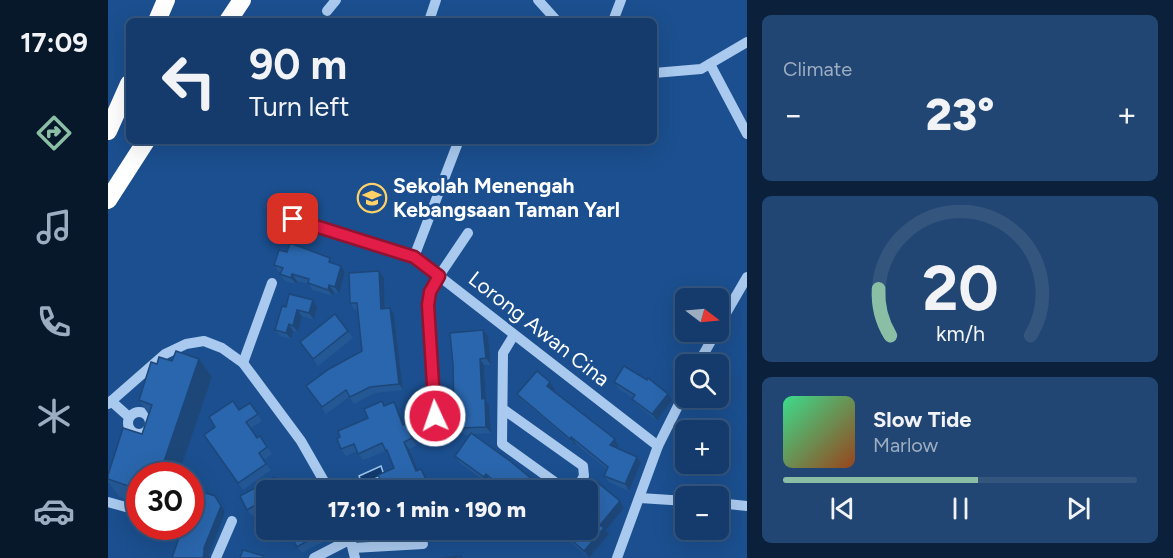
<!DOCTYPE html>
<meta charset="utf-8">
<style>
body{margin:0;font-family:Figtree,sans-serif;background:#214673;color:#f1f3f6;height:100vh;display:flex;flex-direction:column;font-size:22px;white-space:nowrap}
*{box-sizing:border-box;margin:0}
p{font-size:20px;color:#9dadc1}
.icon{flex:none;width:33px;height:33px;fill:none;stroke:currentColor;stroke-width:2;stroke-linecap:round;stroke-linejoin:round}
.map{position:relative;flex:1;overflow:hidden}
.drawer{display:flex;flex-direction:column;gap:15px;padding:15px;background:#0b203b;width:426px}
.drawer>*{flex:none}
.banner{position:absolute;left:18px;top:18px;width:531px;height:126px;border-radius:9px;box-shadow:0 6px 24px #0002,0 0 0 2px #33557e;background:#143b6b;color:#f1f3f6;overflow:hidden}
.needle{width:39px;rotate:106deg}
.fabs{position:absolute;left:567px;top:288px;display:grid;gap:12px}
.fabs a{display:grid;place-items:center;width:54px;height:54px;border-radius:9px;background:#143b6b;box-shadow:0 6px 24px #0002,0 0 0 2px #33557e;font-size:30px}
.speed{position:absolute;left:18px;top:462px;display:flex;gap:12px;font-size:30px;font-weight:700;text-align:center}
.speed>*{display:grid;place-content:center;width:78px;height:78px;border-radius:50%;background:#143b6b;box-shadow:0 6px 24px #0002,0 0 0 2px #33557e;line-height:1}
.speed .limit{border:9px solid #d22;background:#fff;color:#111}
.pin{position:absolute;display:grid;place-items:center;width:51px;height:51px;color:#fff;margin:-26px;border-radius:12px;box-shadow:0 3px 9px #0006}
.me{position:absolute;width:66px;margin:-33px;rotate:357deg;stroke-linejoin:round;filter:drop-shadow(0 0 4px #0008)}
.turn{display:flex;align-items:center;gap:21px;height:126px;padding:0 24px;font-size:27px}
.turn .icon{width:78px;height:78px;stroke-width:2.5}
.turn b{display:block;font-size:42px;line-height:51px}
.big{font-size:45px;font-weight:800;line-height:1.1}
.drawer .widget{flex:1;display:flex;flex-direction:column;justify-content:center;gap:9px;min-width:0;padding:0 21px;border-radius:9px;background:#214673}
.drawer .dial{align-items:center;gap:0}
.dial svg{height:156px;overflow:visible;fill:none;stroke:#33557e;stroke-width:7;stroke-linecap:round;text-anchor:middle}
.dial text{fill:#f1f3f6;stroke:none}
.song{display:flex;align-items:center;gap:18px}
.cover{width:72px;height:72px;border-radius:9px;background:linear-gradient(135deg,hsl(150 70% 55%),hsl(20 70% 35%))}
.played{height:6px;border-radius:3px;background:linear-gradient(90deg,#8abfa5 55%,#33557e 55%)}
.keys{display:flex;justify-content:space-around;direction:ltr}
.heat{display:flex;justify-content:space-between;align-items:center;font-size:33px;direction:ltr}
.trip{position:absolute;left:148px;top:480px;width:342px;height:60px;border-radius:9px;background:#143b6b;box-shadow:0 6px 24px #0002,0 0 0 2px #33557e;font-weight:800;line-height:60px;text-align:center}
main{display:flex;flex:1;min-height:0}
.tab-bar{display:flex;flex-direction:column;width:108px;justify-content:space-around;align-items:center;background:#08182b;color:#9dadc1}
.tab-bar .icon{width:42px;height:42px}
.tab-bar .selected{color:#8abfa5}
.tab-bar b{font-size:27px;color:#f1f3f6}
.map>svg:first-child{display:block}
.water{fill:#123a6d;stroke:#9cc4f0;stroke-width:1.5}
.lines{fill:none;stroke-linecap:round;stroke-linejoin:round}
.minor{stroke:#a9c9ee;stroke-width:10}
.highway{stroke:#fff;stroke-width:18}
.wall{fill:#245895}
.shaded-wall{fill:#1d4779}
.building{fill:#2a66ad;stroke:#1d4779;stroke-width:1.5}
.route-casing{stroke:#92132f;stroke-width:15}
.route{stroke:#e11d48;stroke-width:10}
.labels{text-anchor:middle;stroke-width:6;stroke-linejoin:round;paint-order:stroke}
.poi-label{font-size:21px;font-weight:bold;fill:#fff;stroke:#1b4f8f;text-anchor:start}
.street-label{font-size:21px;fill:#fff;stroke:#1b4f8f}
</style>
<main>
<nav class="tab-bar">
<b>17:09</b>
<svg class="icon selected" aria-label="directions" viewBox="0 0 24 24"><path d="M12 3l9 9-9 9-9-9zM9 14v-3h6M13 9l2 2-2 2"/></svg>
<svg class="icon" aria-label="music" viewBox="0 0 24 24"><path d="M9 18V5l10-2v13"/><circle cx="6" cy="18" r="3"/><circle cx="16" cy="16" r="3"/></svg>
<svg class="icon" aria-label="phone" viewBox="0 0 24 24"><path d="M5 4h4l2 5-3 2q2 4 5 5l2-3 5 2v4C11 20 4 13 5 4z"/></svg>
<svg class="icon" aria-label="climate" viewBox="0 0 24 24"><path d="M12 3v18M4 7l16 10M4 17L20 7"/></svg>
<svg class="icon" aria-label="car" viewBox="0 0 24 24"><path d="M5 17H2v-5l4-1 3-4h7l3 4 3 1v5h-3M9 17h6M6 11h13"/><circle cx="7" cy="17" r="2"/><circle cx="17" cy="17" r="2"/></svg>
</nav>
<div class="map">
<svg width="639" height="558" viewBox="0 0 639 558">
<rect width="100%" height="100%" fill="#1b4f8f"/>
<path class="water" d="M273 466 276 475 254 484 251 476Z"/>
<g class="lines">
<g class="minor">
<path d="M430 0 449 21"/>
<path d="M219 11 228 0"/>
<path d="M321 21 328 0"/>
<path d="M505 21 513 0"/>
<path d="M602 64 639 134"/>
<path d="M546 73 593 69 639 42"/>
<path d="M185 219 306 257 331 276 360 233"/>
<path d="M306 257 349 145"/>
<path d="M610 327 639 277"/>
<path d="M135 363 164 283"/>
<path d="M590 364 608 332"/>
<path d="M3 401 21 417"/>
<path d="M0 404 57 354 78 344 96 341 114 348 135 363 147 379 193 441 221 490"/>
<path d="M395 409 475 466 476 476 469 488 458 490 394 444 395 353 406 335"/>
<circle cx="31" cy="423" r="11"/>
<path d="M329 437 320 305 322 292 331 276 550 446"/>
<path d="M532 498 578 501"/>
<path d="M0 502 32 511"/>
<path d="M610 503 639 506"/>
<path d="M240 530 247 558"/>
<path d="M245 548 315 544"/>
<path d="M108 558 124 521"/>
<path d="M206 558 243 539"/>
<path d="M509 558 550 446 578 390"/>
</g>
<g class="highway">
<path d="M49 21 58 0"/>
<path d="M120 21 134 0"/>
<path d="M0 131 21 84"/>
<path d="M0 200 38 141"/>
</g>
</g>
<g class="wall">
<path d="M226 264 233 266 237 272 231 294 226 292 225 296 205 290 201 284 189 281 188 284 177 281 172 274 173 272H171L166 265Z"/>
<path d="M271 271 276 278 277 309 286 315 295 390 267 393 246 404 241 397 218 414 198 386 254 351 250 310H247L242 303Z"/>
<path d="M205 300 209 307 206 320 194 316 190 332 185 331 183 339 172 336 167 330 178 307Z"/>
<path d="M375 330 380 336 383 365H376L378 401 381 405 383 433 365 434 430 484 442 490H394L382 481 381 484 352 463 347 456 362 435H356L351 428V422L346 415 345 365Z"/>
<path d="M240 331 245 338 210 366 192 342Z"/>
<path d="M91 359 104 377 32 476V504L11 497 0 481V475L34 434 41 415 31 400 49 364Z"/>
<path d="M442 382 447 389 445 391 507 439 511 446 509 448 533 463 521 491 501 482 496 476 499 469 468 444 467 445 414 400 409 394Z"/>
<path d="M506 382 564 400 549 421 529 405 524 399 525 398 511 389Z"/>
<path d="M142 403 154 421 143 428 149 438 152 436 164 454 155 460 163 470 135 490 96 435Z"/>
<path d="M277 406 290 409 297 424H298L302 431 309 445 301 449 310 471 313 469 318 476 324 490H259L272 479 286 468 282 457 278 451 255 460 249 451 238 456 233 449 232 437Z"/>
<path d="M172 484 153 512 144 516 139 510Z"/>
<path d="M480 493 516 508 498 530 501 534 481 558 458 538 453 531 480 530Z"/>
<path d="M215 530 220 539 194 553 189 547Z"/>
<path d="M279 530H332V536L284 538Z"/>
</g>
<g class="shaded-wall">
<path d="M233 266 237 272 231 294 227 287Z"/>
<path d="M271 271 276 278 277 316 273 309Z"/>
<path d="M184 274 189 281 188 284 183 278Z"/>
<path d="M221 285 226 292 225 296 220 290Z"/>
<path d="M205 300 209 307 206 320 201 313Z"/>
<path d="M282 308 286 315 295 390 291 384Z"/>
<path d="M189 310 194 316 190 332 185 326Z"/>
<path d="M181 324 185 331 183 339 178 333Z"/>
<path d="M375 330 380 336 383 365 378 358Z"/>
<path d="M91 359 104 377 70 476H51Z"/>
<path d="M372 359 376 365 378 401 381 405 383 433 378 427 374 399Z"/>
<path d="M442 382 447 389 444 393 439 386Z"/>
<path d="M560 394 564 400 549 421 544 414Z"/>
<path d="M286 402 290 409 300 432 295 425Z"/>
<path d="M298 424 302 431 309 445 304 438Z"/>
<path d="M463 437 468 444 467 445 462 439Z"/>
<path d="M507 439 511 446 506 452 502 445Z"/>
<path d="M296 442 301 449 313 478 308 471Z"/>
<path d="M529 457 533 463 521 491 517 484Z"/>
<path d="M313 469 318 476 324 490 321 486Z"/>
<path d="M378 474 382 481 381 484 376 477Z"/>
<path d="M107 496 117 512 101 555V558H95Z"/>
<path d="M512 501 516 508 498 530 501 534 481 558 476 551 492 525Z"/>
<path d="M328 530H332V536Z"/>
</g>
<g class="building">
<path d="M182 243 222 258 221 262 233 266 227 287 221 285 220 290 200 283 201 279 184 274 183 278 172 274 175 268 166 265 171 250 179 252Z"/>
<path d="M271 271 273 309 282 308 291 384 262 387 242 397 238 390 214 407 198 386 221 369 254 351 249 303H242L241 273Z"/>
<path d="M181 294 205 300 201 313 189 310 185 326 181 324 178 333 167 330 174 306 178 307Z"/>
<path d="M227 314 240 331 205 359 192 342Z"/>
<path d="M375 330 378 358 372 359 374 399 377 398 378 427 351 428V415H346L345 365 342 333Z"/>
<path d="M68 351 91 359 51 476H32V490L0 479V475L15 428 34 434 44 405 31 400 43 362 49 364 51 357 64 361Z"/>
<path d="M516 366 539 380 540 378 560 394 544 414 524 399 527 395 506 382Z"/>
<path d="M429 371 442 382 439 386 507 439 502 445 529 457 517 484 496 476 500 467 463 437 462 439 409 394Z"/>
<path d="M125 401 131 410 142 403 150 414 138 422 149 438 152 436 159 447 151 453 158 464 130 483 96 435 107 427 101 417Z"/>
<path d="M274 401 276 406 286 402 295 425 298 424 304 438 296 442 308 471 313 469 321 486 311 490H259L256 485 272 479 270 475 286 468 279 450 278 451 274 443 250 454 246 444 233 449 229 439 232 437 230 431 260 418 256 409Z"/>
<path d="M363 433 402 461 430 484 432 482 442 490H397L378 474 376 477 347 456Z"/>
<path d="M167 477 174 490H159V523L149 504 139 510 132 496Z"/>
<path d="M489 482 512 501 492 525 496 528 476 551 453 531 455 530H480V500L481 499 480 498V493Z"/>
<path d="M88 490 107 496 113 506 96 548V554L95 558H64L75 526H82V505Z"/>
<path d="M180 530H214L215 532 189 547Z"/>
<path d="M279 530H322L279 532Z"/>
<path d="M135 550 156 556 155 558H132Z"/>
<path d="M353 556V558H333Z"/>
</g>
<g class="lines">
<g class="route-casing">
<path id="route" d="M185 219 306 257 331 276 322 292 320 305 327 416"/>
</g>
<use href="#route" class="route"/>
</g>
<defs>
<g id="school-ring" transform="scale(1.5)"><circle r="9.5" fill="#1b4f8f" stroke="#ffd166" stroke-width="1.5"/><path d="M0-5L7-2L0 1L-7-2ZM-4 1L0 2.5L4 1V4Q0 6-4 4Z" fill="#ffd166"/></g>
</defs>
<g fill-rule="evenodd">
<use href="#school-ring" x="264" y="198"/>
</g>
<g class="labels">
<g class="poi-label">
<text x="285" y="193">Sekolah Menengah<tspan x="285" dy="24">Kebangsaan Taman Yarl</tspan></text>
</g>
<g class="street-label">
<text transform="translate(431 329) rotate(38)" y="7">Lorong Awan Cina</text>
</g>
</g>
</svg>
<div class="fabs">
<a><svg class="needle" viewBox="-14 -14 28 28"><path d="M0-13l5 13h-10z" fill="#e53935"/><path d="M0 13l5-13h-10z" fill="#9dadc1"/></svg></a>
<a><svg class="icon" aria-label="search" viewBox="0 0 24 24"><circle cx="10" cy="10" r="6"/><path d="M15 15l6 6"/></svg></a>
<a>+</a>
<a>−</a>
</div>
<div class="speed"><div class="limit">30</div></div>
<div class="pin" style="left:185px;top:219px;background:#d93025"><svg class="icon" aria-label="arrive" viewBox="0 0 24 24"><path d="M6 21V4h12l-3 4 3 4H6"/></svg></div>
<svg class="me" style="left:327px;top:416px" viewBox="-20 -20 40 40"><circle r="17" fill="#e11d48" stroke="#fff" stroke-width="3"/><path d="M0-11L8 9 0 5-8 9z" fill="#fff"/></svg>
<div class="trip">17:10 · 1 min · 190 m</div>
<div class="banner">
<div class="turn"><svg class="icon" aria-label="left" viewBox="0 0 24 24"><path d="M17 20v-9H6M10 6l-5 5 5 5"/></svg><div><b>90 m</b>Turn left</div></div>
</div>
</div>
<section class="drawer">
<div class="widget"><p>Climate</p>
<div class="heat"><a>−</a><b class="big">23°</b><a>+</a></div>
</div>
<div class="widget dial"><svg viewBox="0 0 100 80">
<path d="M14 69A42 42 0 1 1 86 69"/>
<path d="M14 69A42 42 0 0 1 8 45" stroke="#8abfa5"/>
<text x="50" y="56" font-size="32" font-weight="700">20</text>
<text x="50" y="72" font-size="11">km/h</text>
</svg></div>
<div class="widget">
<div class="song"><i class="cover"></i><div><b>Slow Tide</b><p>Marlow</p></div></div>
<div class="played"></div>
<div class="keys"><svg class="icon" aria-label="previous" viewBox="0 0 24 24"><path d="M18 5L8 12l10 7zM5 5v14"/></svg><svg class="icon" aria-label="pause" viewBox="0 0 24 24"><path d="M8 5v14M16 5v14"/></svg><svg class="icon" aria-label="next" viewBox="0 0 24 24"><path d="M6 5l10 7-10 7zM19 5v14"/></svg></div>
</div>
</section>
</main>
